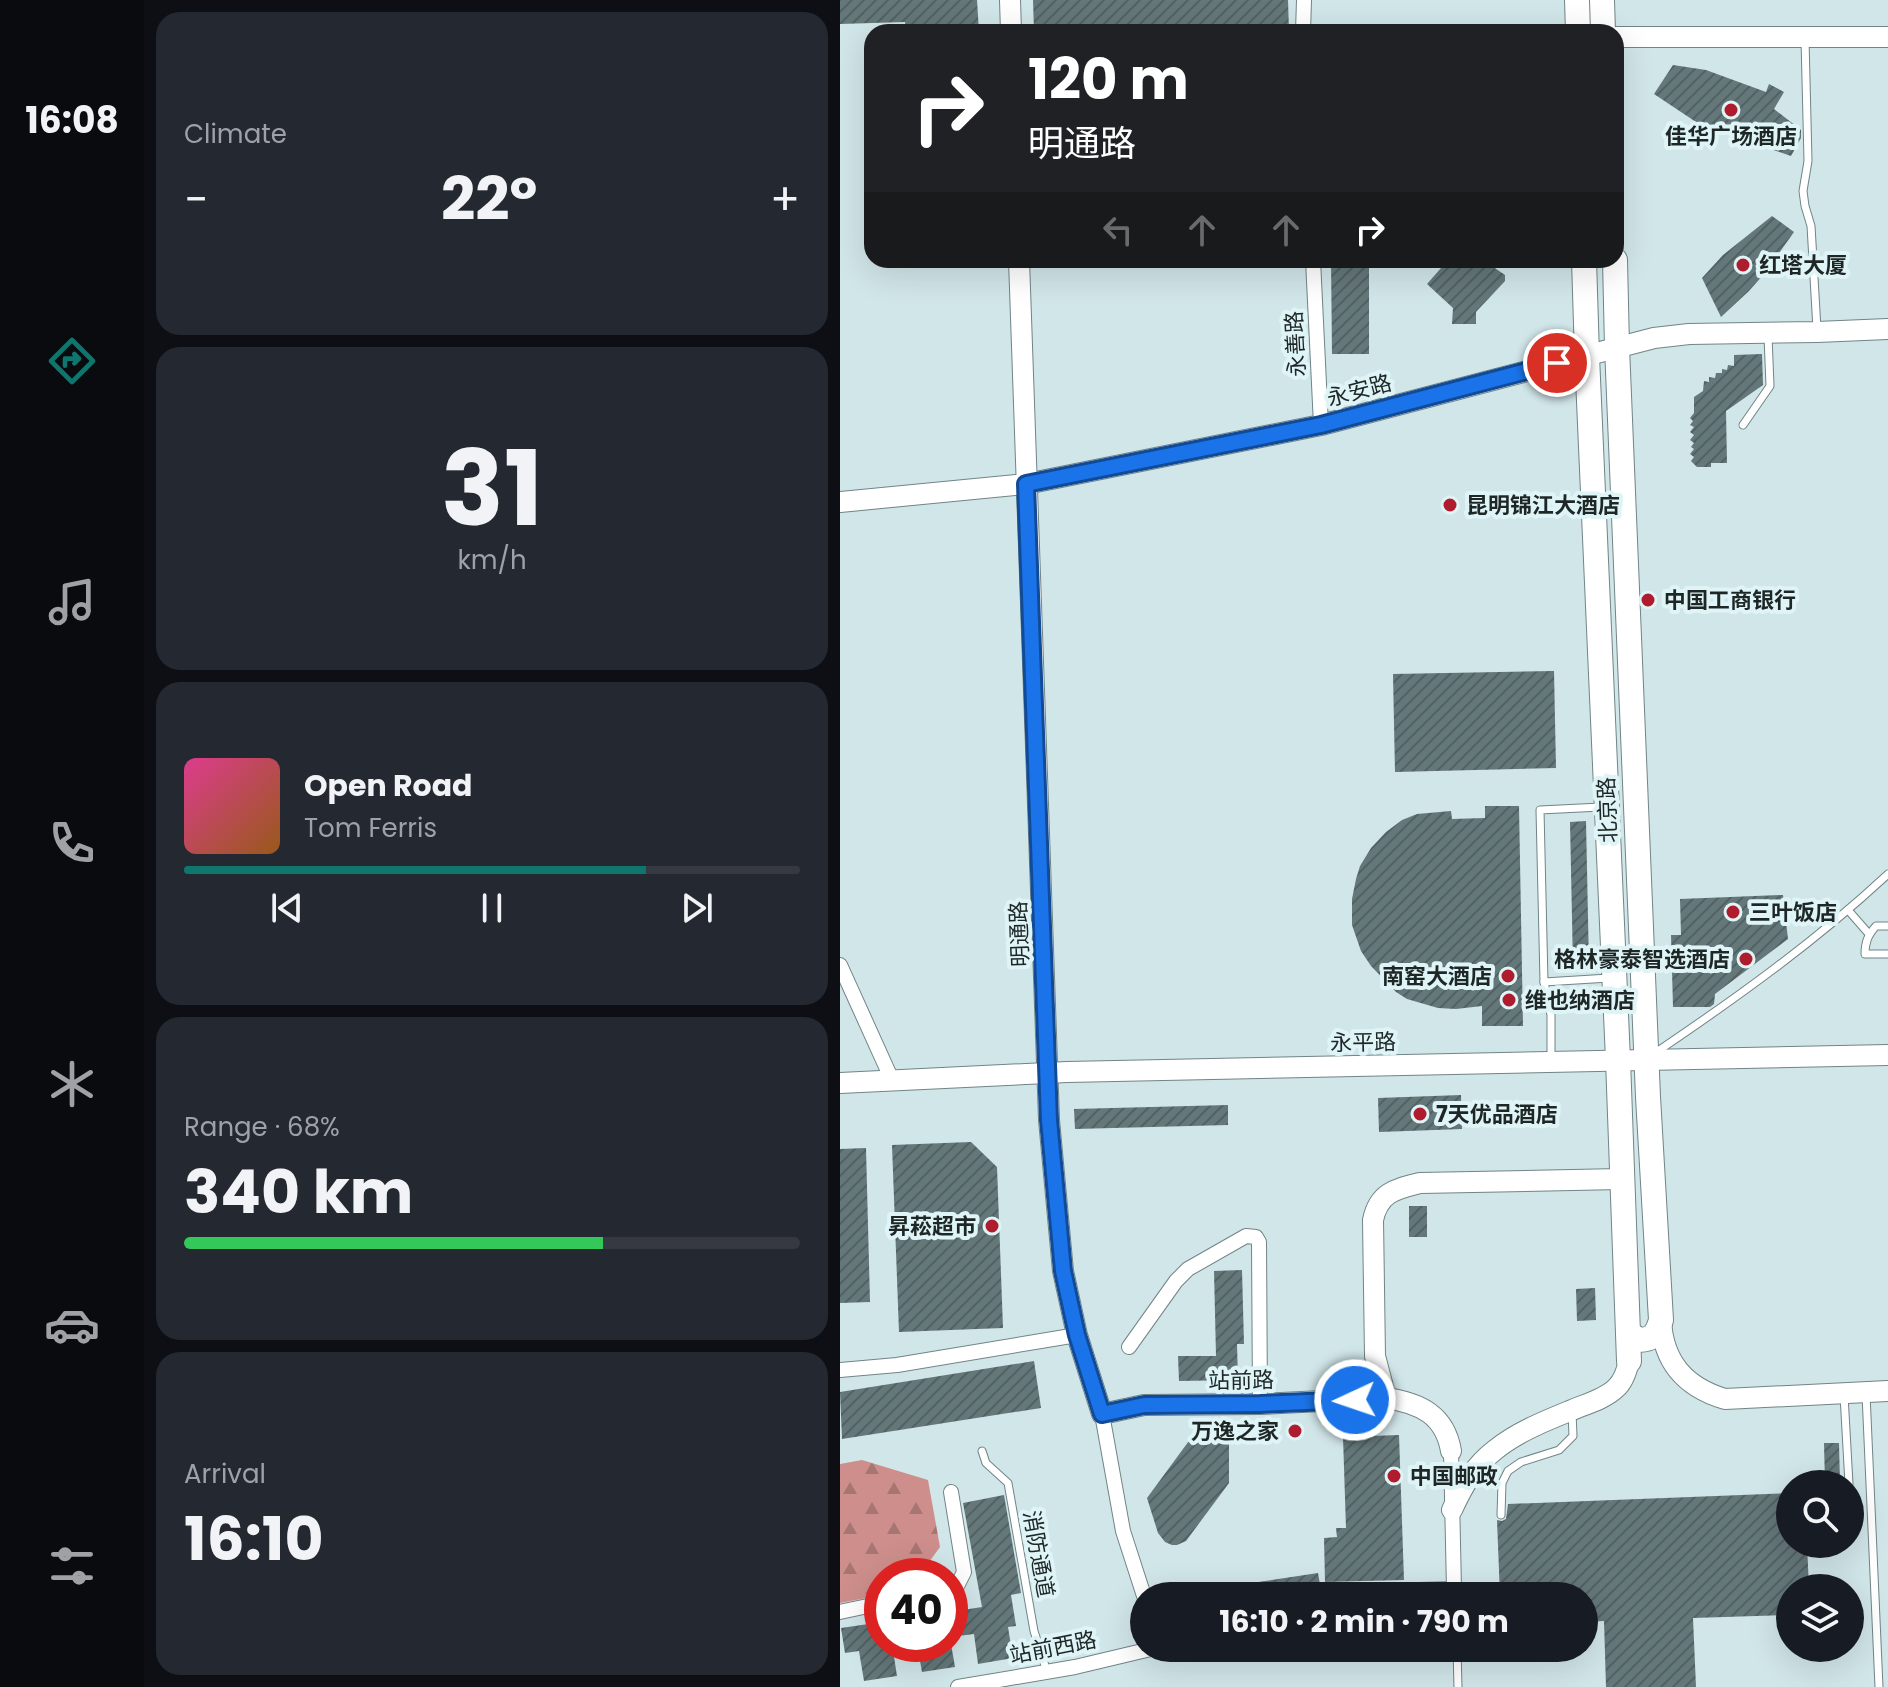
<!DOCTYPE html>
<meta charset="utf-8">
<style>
body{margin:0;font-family:Poppins,"Noto Sans SC",sans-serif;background:#242831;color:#f1f3f6;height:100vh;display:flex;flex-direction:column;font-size:30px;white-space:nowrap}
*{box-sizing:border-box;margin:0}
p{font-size:26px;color:#9ea1a6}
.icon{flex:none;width:44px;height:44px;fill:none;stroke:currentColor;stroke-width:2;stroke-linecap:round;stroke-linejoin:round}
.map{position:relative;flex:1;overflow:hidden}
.panel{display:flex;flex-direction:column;gap:12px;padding:12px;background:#0d0f14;width:696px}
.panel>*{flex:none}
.hud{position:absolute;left:24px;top:24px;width:760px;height:244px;border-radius:24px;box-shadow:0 8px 32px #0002;background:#202124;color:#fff;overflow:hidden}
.tools{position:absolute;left:936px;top:1470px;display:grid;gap:16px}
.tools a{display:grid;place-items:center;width:88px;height:88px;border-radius:50%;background:#171b24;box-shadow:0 8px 32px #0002;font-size:40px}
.speed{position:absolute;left:24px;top:1558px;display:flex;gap:16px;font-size:40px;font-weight:700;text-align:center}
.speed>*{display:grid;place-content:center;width:104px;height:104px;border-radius:50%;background:#171b24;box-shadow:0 8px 32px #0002;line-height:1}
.speed .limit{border:12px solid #d22;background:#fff;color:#111}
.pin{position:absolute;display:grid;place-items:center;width:68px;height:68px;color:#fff;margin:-34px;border:4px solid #fff;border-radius:50%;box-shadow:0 2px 8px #0007}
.me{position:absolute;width:88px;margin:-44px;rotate:267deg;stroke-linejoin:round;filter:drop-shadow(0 0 6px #0008)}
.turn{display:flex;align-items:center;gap:28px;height:168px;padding:0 32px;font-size:36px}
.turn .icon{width:104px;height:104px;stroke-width:2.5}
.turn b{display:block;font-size:56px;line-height:68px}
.lanes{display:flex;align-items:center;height:76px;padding:0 32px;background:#0003;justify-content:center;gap:40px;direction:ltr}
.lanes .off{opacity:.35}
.big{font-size:60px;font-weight:700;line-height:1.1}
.panel .widget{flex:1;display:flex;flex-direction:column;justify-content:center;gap:12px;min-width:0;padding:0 28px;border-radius:24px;background:#242831}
.panel .dial{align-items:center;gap:0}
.dial b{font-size:104px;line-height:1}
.song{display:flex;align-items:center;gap:24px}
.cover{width:96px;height:96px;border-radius:12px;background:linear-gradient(135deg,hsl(330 70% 55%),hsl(30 70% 35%))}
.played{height:8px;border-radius:4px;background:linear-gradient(90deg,#0f766e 75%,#363941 75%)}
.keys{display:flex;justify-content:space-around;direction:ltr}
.heat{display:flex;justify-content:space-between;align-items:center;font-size:44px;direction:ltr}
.charge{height:12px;border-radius:6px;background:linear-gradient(90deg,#34c759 68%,#363941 0)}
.trip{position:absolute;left:290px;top:1582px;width:468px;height:80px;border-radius:40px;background:#171b24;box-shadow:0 8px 32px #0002;font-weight:700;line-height:80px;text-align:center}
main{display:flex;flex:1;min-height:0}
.menu{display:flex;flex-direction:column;width:144px;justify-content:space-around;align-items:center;background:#090b0e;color:#9ea1a6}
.menu .icon{width:56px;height:56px}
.menu .active{color:#0f766e}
.menu b{font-size:36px;color:#f1f3f6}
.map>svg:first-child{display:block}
.forest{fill:url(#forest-firs)}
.building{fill:url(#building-hatch)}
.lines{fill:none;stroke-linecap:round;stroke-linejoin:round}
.lane-casing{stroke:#718486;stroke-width:9}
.street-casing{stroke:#718486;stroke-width:16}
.secondary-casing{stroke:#718486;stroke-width:22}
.primary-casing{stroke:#718486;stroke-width:26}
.lane{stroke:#fff;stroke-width:7}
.street{stroke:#fff;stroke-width:14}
.secondary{stroke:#fff;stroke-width:20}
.primary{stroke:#fff;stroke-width:24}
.route-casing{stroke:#114b97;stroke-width:20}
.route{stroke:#1a73e8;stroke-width:14}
.poi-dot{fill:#af1c2d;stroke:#def4f6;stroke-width:3}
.labels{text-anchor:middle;stroke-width:8;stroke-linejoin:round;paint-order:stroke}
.poi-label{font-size:22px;font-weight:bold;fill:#1e2626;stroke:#def4f6;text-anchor:start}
.street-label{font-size:22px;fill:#1e2626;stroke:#def4f6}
</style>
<main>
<nav class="menu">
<b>16:08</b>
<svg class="icon active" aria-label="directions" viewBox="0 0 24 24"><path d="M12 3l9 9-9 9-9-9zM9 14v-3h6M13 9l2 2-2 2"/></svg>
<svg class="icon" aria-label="music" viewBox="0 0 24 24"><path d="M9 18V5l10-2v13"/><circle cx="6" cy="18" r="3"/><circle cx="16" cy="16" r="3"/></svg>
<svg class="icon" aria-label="phone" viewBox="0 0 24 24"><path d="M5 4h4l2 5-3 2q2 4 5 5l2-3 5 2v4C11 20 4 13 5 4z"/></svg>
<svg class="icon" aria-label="climate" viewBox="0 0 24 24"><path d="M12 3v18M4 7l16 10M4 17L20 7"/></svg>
<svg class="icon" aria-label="car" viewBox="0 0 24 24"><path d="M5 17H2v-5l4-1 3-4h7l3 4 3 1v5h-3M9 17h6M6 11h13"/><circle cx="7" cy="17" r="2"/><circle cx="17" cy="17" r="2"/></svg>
<svg class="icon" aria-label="filters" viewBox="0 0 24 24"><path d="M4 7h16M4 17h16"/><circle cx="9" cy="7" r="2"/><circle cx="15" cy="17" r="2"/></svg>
</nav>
<section class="panel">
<div class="widget"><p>Climate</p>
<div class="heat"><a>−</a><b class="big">22°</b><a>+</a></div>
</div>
<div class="widget dial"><b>31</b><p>km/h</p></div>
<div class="widget">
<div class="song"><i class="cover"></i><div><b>Open Road</b><p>Tom Ferris</p></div></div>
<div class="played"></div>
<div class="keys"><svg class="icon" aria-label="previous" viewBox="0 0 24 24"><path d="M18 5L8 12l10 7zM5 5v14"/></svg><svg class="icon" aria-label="pause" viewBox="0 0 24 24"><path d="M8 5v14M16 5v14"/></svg><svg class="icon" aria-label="next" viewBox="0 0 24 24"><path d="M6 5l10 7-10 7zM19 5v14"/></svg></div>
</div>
<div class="widget"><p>Range · 68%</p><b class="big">340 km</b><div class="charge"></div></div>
<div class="widget"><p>Arrival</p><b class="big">16:10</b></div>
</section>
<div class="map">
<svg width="1048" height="1687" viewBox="0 0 1048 1687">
<defs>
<pattern id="forest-firs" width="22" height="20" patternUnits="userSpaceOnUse" patternTransform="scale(2)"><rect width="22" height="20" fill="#ce8f8c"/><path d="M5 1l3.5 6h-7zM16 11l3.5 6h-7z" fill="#a77572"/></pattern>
<pattern id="building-hatch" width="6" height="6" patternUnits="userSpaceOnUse" patternTransform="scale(2)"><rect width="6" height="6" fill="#647779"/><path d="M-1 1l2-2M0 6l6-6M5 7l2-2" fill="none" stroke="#526163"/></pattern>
</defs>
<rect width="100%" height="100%" fill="#d1e6e9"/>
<path class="forest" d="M22 1460 88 1480 100 1547 79 1576H42V1595L0 1603V1464Z"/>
<g class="building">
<path d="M0 0H137L139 32H66L65 22 0 24Z"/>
<path d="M193 0H448L449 32H194Z"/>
<path d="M833 65 866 70 926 92 929 84 944 92 934 109 961 130V138L951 156 859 124 814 94Z"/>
<path d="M932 216 954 232 924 274 909 291 881 317 862 278 883 255Z"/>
<path d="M491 260H529V354H492Z"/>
<path d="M608 260H643L665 275V281L636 312V324H612L613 308 587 284Z"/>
<path d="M922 354 923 385 886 411 887 463H871V467H857L851 461 854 457 850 454 854 449 851 447 854 443 850 440 854 435 850 432 854 427 850 425 853 421 850 418 854 413V397L863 391 864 381 869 382V377L875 378 876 373H882V369L887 370 888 365 894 366V355Z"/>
<path d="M714 671 716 768 555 772 553 674Z"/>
<path d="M645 806H679L683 1026H642V1006L616 1009 598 1008 567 999 556 992 531 966 521 951 512 925V899L516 879 520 866 531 848 546 832 562 820 577 814 611 811 612 819 645 818Z"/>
<path d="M746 821 749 966H733L730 822Z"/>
<path d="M943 895 948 939 875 994 874 1004 870 1007H833L831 935H841L840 899Z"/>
<path d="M621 1095 622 1129 539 1132 538 1098Z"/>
<path d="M388 1105V1125L235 1129 234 1109Z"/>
<path d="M131 1142 157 1167 163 1328 59 1332 52 1145Z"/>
<path d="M26 1148 30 1302 0 1303V1149Z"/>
<rect x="569" y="1206" width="18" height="31"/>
<path d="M402 1270 404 1344H397L398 1380 339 1381 338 1356H376L374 1271Z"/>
<path d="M755 1288 756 1320 737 1321 736 1289Z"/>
<path d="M194 1361 201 1408 2 1439 0 1392Z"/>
<path d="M368 1424 378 1425 387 1434 389 1440V1483L346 1541 337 1545H332L325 1542 318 1533 307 1498 357 1430Z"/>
<path d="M559 1435 564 1580 485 1582 484 1538 497 1537 496 1528H506L503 1437Z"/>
<path d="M984 1443H999L1000 1484H985Z"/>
<path d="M950 1493V1544H967L969 1588H950V1615L853 1618 856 1687H766L764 1621 744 1622V1596H660L657 1520 662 1521 666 1519 668 1504Z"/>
<path d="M164 1495 181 1593 171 1595 176 1626 168 1627 173 1658 138 1664 134 1634 110 1637V1612L142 1607 123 1503Z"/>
<path d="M478 1573 482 1596H371V1589Z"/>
<path d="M42 1622V1644H52L57 1676 24 1681 19 1651 5 1653 1 1628Z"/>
<path d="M77 1644H111L115 1667 82 1672Z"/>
</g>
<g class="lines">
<g class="lane-casing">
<g id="lane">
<path d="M965 39 968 161 963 191 965 206 971 226 977 329"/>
<path d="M903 425 930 386 928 336"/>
<path d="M761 807 700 810 704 982 769 978"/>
<path d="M1008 910 1029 934"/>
<path d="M1048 926H1036C1028 935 1025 942 1025 954H1048"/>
<path d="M704 982 711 1015V1059"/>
<path d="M812 1055C895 999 975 942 1048 874"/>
<path d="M1026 1394 1039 1687"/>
<path d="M1004 1395 1009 1484"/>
<path d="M142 1451 146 1463 168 1483 194 1631 207 1672"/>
<path d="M661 1515 662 1483 668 1471 681 1462 719 1450 733 1436 732 1412"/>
<path d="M617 1648 618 1687"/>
</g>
</g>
<g class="street-casing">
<g id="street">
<path d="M463 32 464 0"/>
<path d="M473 260 481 425"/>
<path d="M0 965 52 1080"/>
<path d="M289 1347 336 1281 348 1269 406 1236 416 1237 419 1242 420 1404"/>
<path d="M0 1370 57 1365 237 1335"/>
<path d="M262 1414 283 1531 304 1596"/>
<path d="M110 1590 116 1588 124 1572 111 1492"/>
<path d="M546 1596 579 1590 614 1589 611 1451"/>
<path d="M0 1612 42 1603"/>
<path d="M118 1687 235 1667 315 1648"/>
</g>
</g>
<g class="secondary-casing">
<g id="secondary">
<path d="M170 0 171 32"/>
<path d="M776 37H1048"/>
<path d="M179 260 209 1120 223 1271 237 1335 262 1414 304 1405 420 1404 546 1398C580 1403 605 1415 611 1451"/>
<path d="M0 502 186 484 481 425 814 338 849 334 977 332 1048 329"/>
<path d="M0 1083 227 1072 1048 1055"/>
<path d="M821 1320C823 1362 845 1387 885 1399L1048 1391"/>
<path d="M546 1398 535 1356 533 1220C539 1192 556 1189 580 1183L781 1179"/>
<path d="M612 1510C623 1486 634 1466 655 1450 677 1432 705 1421 732 1410 746 1404 765 1399 776 1388 784 1381 787 1370 789 1361"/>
</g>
</g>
<g class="primary-casing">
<g id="primary">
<path d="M737 0 738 32"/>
<path d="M762 0 763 32"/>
<path d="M744 260 747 356 778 1060 789 1361"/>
<path d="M775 260 777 347 808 1097 821 1320C817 1334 813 1340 798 1340L789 1333"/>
</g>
</g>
<use href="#lane" class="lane"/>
<use href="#street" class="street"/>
<use href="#secondary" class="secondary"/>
<use href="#primary" class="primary"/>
</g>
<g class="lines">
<g class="route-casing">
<path id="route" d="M515 1400 420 1404 304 1405 262 1414 237 1335 223 1271 209 1120 186 484 481 425 717 363"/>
</g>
<use href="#route" class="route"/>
</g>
<g class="poi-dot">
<circle cx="891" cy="110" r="8"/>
<circle cx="903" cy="265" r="8"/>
<circle cx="610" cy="505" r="8"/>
<circle cx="808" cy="600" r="8"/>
<circle cx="893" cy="912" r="8"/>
<circle cx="906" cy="959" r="8"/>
<circle cx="668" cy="976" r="8"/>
<circle cx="669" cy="1000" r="8"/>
<circle cx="580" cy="1114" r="8"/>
<circle cx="152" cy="1226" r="8"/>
<circle cx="455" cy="1431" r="8"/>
<circle cx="554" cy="1476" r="8"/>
</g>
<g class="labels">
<g class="poi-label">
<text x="891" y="144" text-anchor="middle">佳华广场酒店</text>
<text x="919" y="273">红塔大厦</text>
<text x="626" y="513">昆明锦江大酒店</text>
<text x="824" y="608">中国工商银行</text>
<text x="909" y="920">三叶饭店</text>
<text x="890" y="967" text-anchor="end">格林豪泰智选酒店</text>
<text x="652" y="984" text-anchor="end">南窑大酒店</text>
<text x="685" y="1008">维也纳酒店</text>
<text x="596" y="1122">7天优品酒店</text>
<text x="136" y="1234" text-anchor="end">昇菘超市</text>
<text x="439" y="1439" text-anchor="end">万逸之家</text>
<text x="570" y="1484">中国邮政</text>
</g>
<g class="street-label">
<text transform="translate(455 344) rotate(-93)" y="8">永善路</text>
<text transform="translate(519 390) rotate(-15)" y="8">永安路</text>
<text transform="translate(767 810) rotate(-92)" y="8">北京路</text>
<text transform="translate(179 934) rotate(-92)" y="8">明通路</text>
<text transform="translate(523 1042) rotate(-1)" y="8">永平路</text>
<text transform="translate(401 1380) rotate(-1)" y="8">站前路</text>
<text transform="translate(199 1554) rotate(80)" y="8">消防通道</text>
<text transform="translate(213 1647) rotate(-11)" y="8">站前西路</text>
</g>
</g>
</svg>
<div class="tools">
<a><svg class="icon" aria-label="search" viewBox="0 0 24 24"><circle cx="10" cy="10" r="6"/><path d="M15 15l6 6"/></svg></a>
<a><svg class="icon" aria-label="layers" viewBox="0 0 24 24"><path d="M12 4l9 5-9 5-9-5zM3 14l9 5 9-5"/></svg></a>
</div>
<div class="speed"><div class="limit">40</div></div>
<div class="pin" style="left:717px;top:363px;background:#d93025"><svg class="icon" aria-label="arrive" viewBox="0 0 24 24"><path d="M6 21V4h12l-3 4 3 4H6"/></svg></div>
<svg class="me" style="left:515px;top:1400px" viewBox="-20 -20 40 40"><circle r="17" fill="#1a73e8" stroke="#fff" stroke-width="3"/><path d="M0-11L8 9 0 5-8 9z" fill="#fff"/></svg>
<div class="trip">16:10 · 2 min · 790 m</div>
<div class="hud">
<div class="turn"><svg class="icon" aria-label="right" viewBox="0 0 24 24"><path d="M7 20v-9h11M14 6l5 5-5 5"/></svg><div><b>120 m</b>明通路</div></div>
<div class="lanes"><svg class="icon off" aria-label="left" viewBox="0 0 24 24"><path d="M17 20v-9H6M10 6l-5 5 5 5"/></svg><svg class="icon off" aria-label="ahead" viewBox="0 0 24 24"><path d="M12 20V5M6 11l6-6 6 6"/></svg><svg class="icon off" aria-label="ahead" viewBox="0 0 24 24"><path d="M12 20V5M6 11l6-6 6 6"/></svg><svg class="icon" aria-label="right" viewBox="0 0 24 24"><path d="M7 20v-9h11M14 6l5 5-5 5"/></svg></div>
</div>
</div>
</main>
